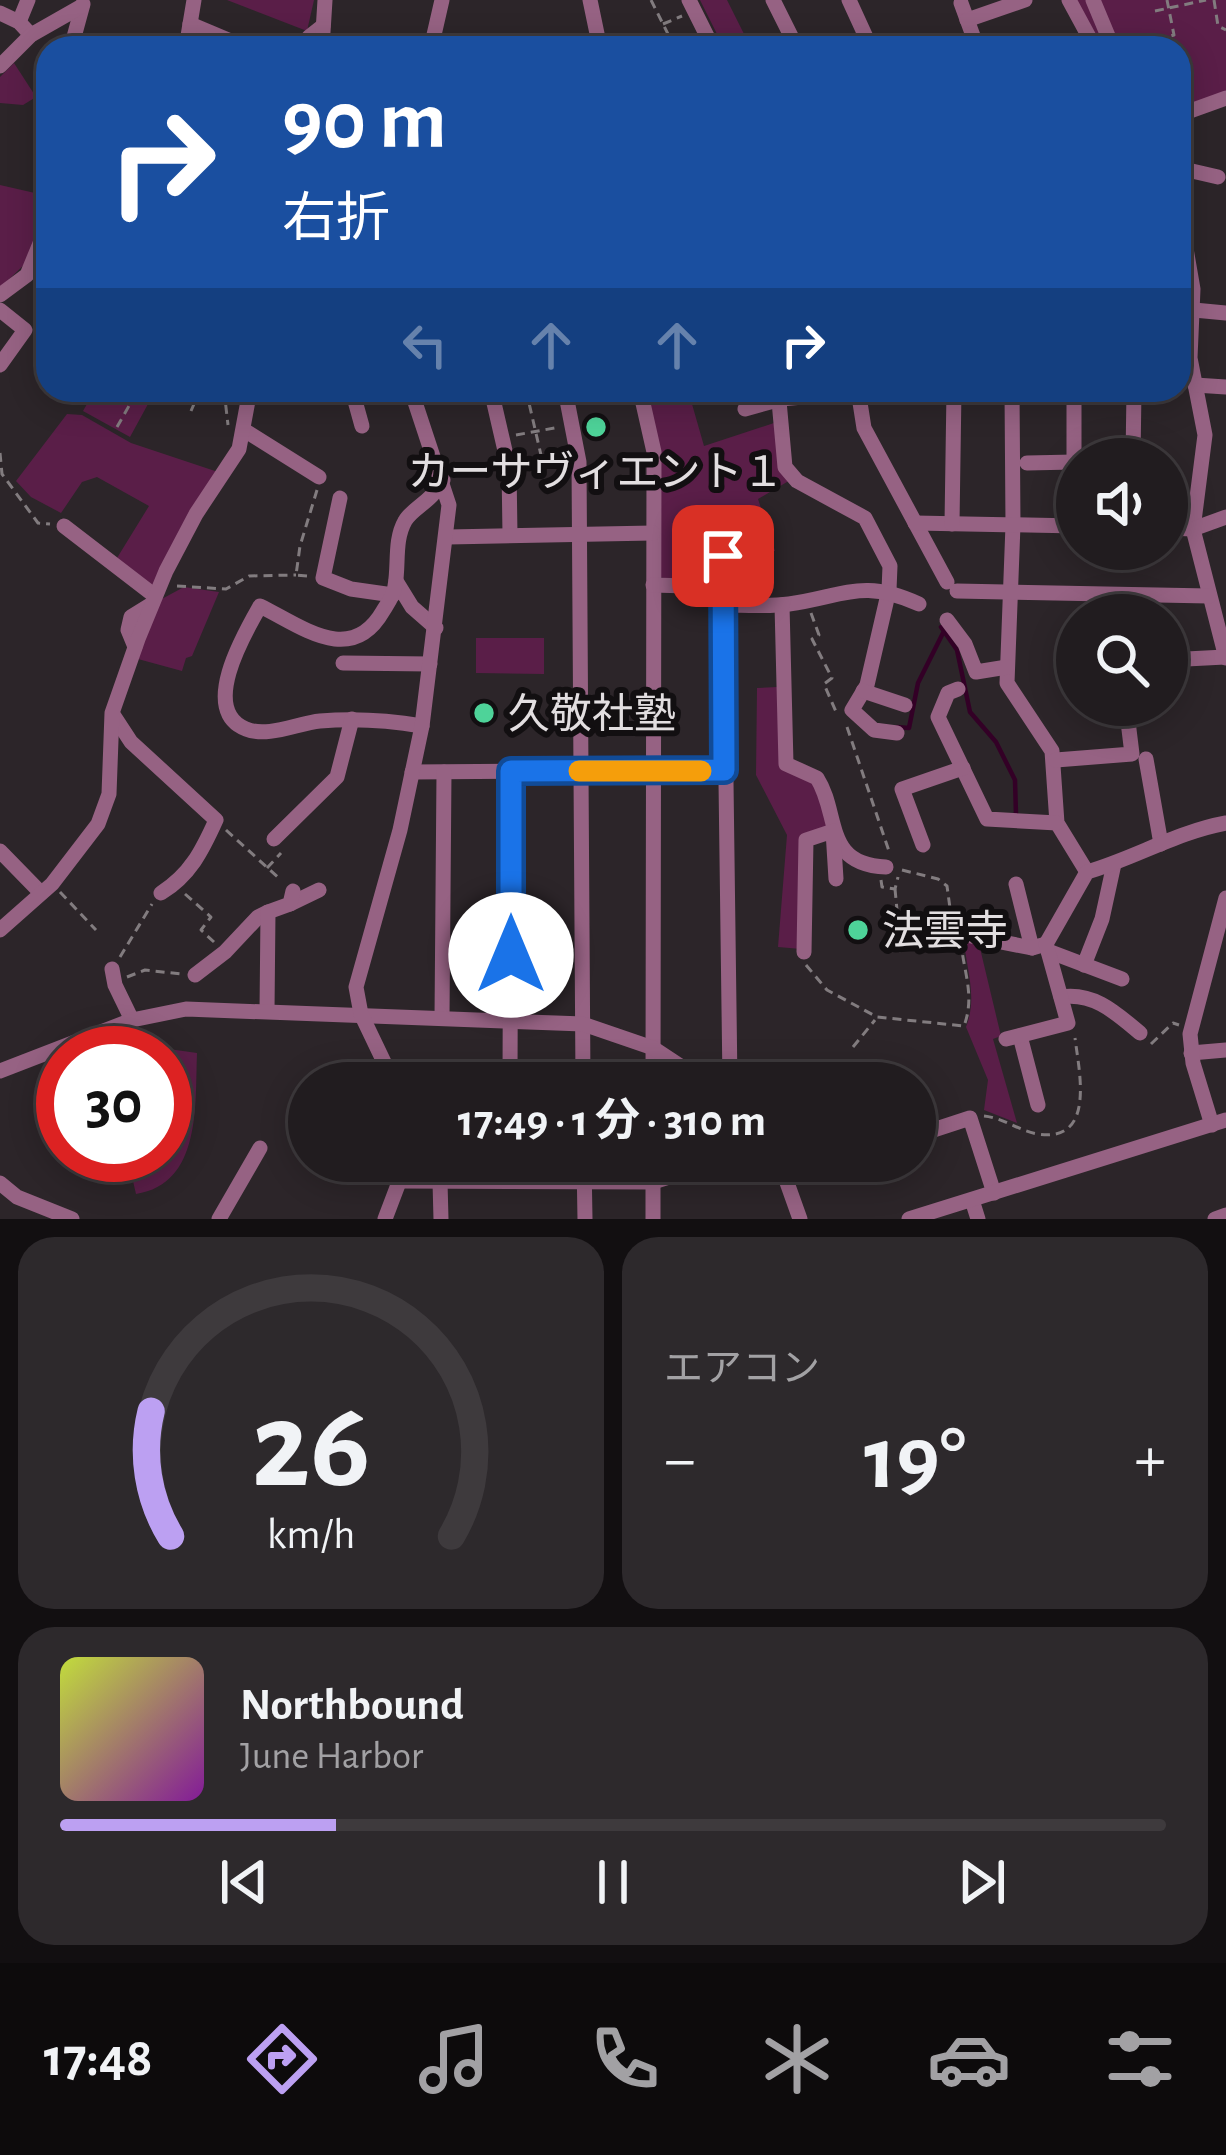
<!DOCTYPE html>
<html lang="ja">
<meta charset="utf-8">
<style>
body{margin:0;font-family:"Alegreya Sans","Noto Sans JP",sans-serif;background:#2d292c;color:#f1f3f6;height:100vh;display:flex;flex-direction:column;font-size:45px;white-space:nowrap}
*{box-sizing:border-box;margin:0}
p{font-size:39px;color:#a2a1a4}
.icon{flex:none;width:66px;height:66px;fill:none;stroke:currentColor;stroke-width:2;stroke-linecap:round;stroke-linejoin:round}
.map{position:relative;height:1219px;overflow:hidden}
.drawer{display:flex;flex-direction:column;gap:18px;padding:18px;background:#120f11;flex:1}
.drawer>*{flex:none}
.hud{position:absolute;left:36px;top:36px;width:1155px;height:366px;border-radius:36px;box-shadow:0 6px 30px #0003,0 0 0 3px #3e3a3d;background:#1a4fa0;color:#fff;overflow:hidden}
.fabs{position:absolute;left:1056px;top:438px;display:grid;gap:24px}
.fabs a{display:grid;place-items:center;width:132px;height:132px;border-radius:50%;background:#211c1f;box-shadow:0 6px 30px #0003,0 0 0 3px #3e3a3d;font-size:60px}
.speed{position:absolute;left:36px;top:1026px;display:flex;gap:24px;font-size:60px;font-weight:700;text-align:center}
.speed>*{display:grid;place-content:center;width:156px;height:156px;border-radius:50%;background:#211c1f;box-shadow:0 6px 30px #0003,0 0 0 3px #3e3a3d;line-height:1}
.speed .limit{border:18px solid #d22;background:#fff;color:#111}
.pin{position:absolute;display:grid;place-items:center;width:102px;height:102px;color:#fff;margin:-51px;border-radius:24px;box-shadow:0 6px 18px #0006}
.me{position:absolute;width:132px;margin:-66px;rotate:0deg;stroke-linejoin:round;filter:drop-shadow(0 0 9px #0008)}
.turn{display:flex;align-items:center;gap:42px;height:252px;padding:0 48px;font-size:54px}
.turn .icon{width:156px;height:156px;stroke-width:2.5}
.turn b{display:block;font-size:84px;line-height:102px}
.lanes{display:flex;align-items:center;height:114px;padding:0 48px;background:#0003;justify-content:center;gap:60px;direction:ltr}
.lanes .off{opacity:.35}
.big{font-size:90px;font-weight:700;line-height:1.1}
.drawer .card{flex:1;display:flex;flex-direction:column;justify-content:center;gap:18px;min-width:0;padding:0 42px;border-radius:36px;background:#2d292c}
.drawer .dial{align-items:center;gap:0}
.dial svg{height:312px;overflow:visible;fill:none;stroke:#3e3a3d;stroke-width:7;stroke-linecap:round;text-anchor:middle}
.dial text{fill:#f1f3f6;stroke:none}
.song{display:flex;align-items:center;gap:36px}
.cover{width:144px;height:144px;border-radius:18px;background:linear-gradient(135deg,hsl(70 70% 55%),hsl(290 70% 35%))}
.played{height:12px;border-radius:6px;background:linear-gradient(90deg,#bca0f2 25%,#3e3a3d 25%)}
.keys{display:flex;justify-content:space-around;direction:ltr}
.heat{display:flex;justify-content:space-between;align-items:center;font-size:66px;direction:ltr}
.drawer .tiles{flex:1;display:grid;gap:18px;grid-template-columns:1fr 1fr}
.card:last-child{grid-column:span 2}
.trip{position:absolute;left:288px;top:1062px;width:648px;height:120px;border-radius:60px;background:#211c1f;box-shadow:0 6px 30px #0003,0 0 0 3px #3e3a3d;font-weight:700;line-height:120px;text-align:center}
.tabs{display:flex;height:192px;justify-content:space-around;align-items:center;background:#0d0b0c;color:#a2a1a4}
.tabs .icon{width:84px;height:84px}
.tabs .active{color:#bca0f2}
.tabs b{font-size:54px;color:#f1f3f6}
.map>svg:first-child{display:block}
.green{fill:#5a1e48}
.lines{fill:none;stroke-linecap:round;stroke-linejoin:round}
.stream{stroke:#330026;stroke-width:4.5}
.path{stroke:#827c7f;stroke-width:3;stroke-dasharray:9 6;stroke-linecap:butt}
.minor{stroke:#966283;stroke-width:15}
.route-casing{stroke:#114b97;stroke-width:30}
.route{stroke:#1a73e8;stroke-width:21}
.slow{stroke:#f59e0b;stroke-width:21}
.poi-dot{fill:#4ed399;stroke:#120f11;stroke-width:4.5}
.labels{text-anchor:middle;stroke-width:12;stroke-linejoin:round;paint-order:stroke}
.poi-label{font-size:42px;fill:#e2dee0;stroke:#120f11;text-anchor:start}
</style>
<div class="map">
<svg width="1226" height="1219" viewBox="0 0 1226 1219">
<rect width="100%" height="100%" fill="#2c2529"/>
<g class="green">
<path d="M227 0H314L307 31Z"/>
<path d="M700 0H727L751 48H724Z"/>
<path d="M1074 0H1226V93L1179 110V48H1099Z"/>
<path d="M14 63 36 97 23 105 0 103V77Z"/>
<path d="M0 185 48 196V208L29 260 0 288Z"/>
<path d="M95 390H124L148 404 130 437 83 411Z"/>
<path d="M688 390 704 446 780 421 792 479 758 499 775 551 684 552 683 581 658 577 646 398Z"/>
<path d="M67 414 82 415 131 443 218 472 155 587 117 558 149 506 97 477 82 482 61 513 31 497 16 481Z"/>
<path d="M184 587 219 592 192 656 186 658 182 671 138 659 158 601Z"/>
<path d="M476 638H544V674L476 673Z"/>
<path d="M777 687 780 761 814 781 828 829 804 838 801 949 778 947 787 835 756 775 757 688Z"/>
<path d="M964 939 979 944 1001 1036 993 1039 1017 1123 984 1110 988 1080 966 1027C978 997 966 969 964 939Z"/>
<path d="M141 1045 197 1053C195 1103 202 1184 136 1194L127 1155H165V1053H120Z"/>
</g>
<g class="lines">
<g class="stream">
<path d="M941 627 957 650 970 712 996 742 1015 780 1016 815"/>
<path d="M897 727 909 728 918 683 943 633"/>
</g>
<g class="path">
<path d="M651 0 675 48"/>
<path d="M1214 0 1218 26 1226 30"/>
<path d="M1155 11 1206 0"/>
<path d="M663 24 682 16"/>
<path d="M1157 40 1174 35 1167 0"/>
<path d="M35 340 48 346"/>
<path d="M205 390 222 400"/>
<path d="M224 390 228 425"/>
<path d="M526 390 541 455"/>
<path d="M191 411 200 390"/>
<path d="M117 427 138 390"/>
<path d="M516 435 560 427"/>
<path d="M0 453 2 474 38 523 50 524"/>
<path d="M307 576 296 575 300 546 317 490"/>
<path d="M177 586 226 589 249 576 296 575"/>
<path d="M811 613 819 635 812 639 832 678 824 684 837 714"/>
<path d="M1162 705V710"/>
<path d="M847 727 890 854"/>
<path d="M226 830 281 880"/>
<path d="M267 868 281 853"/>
<path d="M902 870 938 879 947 886 952 923"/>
<path d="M881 880 882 887 895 889 898 877"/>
<path d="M895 889 901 952"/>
<path d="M60 892 96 930"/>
<path d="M185 894 211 917 201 930 214 942"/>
<path d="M120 957 152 904"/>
<path d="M806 965 827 990 877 1017 964 1026C974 999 966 978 962 951"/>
<path d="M127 977 145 970 181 974"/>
<path d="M1151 1044 1173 1023 1179 1025"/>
<path d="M853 1047 875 1020"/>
<path d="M984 1116C1004 1118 1019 1131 1038 1134 1096 1143 1079 1071 1075 1038"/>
</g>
<g class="minor">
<path d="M590 0 600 48"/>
<path d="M689 0 713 48"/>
<path d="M773 0 797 48"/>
<path d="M849 0 871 48"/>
<path d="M1069 0 1095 48"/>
<path d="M1093 0 1113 48"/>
<path d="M961 3 976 44"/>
<path d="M0 13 19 22 31 35"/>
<path d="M967 20 1025 0"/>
<path d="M19 22 28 0"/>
<path d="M190 24 247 48"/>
<path d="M71 48 83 4"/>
<path d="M186 48 194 0"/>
<path d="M306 48 309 37 323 26"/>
<path d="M322 48 325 0"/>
<path d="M431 48 442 0"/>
<path d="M0 66 31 35 82 6"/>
<path d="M1179 115 1226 98"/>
<path d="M1179 168 1218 177"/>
<path d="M1179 208 1193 289 1190 358 1205 435 1193 529 1226 658"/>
<path d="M0 295 27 275 48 224"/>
<path d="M0 310 25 330 0 365"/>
<path d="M1194 310 1226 313"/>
<path d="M1195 385 1226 387"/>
<path d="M352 390 362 426"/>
<path d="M491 390 509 468 510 535"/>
<path d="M565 390 579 462 583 1083"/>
<path d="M640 390 654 452 653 1083"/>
<path d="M778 390 785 467 797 481 865 518 890 566 889 590 867 685 852 710 874 730 897 733"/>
<path d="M858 390 864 428 947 582"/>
<path d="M1012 390 1013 525 1007 683 1052 751 1057 823 1087 872"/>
<path d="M745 409 781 399 879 390"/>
<path d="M244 430 319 477"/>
<path d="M1133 459 1134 390"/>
<path d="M1027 463 1074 462"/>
<path d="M340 498 323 578 351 589 393 595"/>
<path d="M915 523 1077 526"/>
<path d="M952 524 954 390"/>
<path d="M64 526 155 596"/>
<path d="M1074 526V390"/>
<path d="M1167 528 1193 529 1226 517"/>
<path d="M448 537 653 533"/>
<path d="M723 556 730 1083"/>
<path d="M759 578 760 605"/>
<path d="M396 581 412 607 436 628"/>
<path d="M653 585 722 587"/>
<path d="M957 591 1209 596"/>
<path d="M722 605C744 605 767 607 789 604 845 596 862 578 919 604"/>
<path d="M782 605 786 764 817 778C840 814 823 865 886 867"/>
<path d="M947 620 965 644 976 672 1007 667"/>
<path d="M135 647 128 630 131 617 152 604"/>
<path d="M1167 660 1225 657"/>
<path d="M343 663 430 664"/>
<path d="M958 689 948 693 938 717 987 819 1057 823"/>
<path d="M863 691 905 705"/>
<path d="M114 716 131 742 216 820C202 851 190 875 161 893"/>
<path d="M422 726C387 720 356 718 320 721 298 723 268 738 246 729 199 711 244 634 260 606 301 626 351 667 383 611 388 603 394 595 395 586 399 565 394 540 405 521 412 508 432 502 443 480"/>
<path d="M1146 759 1161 844"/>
<path d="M1056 760 1132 754 1126 705"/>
<path d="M412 772 724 770"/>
<path d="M274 839 337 777 352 719"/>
<path d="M923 845 902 789 963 768"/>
<path d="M0 851 41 893"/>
<path d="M1016 884 1032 948"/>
<path d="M290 904 319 890"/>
<path d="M0 930 52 884 98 824 109 794 112 713 138 639 166 571 196 514 239 449 250 390"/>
<path d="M961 934 1032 948 1046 944"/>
<path d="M1048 951 1122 979"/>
<path d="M804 952 806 840 833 831 836 879"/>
<path d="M1084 965 1102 919 1114 864"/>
<path d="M112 969 115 985 132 1020"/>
<path d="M195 975 225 952 258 917 268 912"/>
<path d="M1061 997C1094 992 1116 1013 1140 1033"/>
<path d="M267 1011 268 912 290 904 293 891"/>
<path d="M442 1017 444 772"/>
<path d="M1020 1036 1038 1105"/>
<path d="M1006 1039 1068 1023 1046 944 1087 872C1135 858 1177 832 1226 823"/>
<path d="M1191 1053 1226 1050"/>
<path d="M0 1071 132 1020 186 1009 583 1024 653 1048 706 1083"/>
<path d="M394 1083 361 1014 356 987 400 830 422 726 449 505 411 390"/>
<path d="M510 1083 511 771"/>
<path d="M782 1083 838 1067"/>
<path d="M1212 1125 1193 1063 1190 1034 1226 898"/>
<path d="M915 1136 970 1118 994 1193"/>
<path d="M510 1161V1181"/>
<path d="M584 1161 585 1219"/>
<path d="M774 1161 785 1177 800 1219"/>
<path d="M785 1177 836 1161"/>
<path d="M400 1181 653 1182 720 1161"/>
<path d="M440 1182 441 1219"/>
<path d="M0 1183 17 1197 72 1219"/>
<path d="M972 1200 978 1219"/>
<path d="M219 1219 260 1148"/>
<path d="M385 1219 407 1161"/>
<path d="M653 1219V1161"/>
<path d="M909 1219 1226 1120"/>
<path d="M1215 1219 1226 1215"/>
</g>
</g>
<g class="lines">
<g class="route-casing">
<path id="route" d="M511 955V771L724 770 723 556"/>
</g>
<use href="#route" class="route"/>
<path class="slow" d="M579 771H701"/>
</g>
<g class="poi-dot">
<circle cx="596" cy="427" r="12"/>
<circle cx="484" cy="713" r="12"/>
<circle cx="858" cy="930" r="12"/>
</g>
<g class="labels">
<g class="poi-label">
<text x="596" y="486" text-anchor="middle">カーサヴィエント１</text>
<text x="508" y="728">久敬社塾</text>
<text x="882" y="945">法雲寺</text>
</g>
</g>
</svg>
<div class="fabs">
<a><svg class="icon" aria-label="sound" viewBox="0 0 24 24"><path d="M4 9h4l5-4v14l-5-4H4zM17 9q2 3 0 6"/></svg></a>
<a><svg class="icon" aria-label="search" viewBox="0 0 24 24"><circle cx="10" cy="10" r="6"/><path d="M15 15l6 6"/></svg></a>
</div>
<div class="speed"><div class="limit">30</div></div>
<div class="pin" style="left:723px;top:556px;background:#d93025"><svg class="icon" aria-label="arrive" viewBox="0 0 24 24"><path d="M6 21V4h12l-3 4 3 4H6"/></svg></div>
<svg class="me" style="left:511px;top:955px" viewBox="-20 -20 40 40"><circle r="19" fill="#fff"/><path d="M0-13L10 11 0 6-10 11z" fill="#1a73e8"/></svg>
<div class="trip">17:49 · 1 分 · 310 m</div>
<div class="hud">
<div class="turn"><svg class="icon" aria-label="right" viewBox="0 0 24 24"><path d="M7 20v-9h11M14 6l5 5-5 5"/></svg><div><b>90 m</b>右折</div></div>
<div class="lanes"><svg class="icon off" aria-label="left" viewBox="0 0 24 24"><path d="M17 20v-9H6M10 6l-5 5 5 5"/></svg><svg class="icon off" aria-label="ahead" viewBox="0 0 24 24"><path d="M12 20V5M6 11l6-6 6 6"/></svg><svg class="icon off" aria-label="ahead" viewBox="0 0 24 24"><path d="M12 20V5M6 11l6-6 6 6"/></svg><svg class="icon" aria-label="right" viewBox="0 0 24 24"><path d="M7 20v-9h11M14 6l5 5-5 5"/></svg></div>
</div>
</div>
<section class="drawer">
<div class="tiles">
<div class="card dial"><svg viewBox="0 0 100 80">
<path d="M14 69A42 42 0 1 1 86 69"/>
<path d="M14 69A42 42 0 0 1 9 37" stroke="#bca0f2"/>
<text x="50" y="56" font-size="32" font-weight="700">26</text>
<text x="50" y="72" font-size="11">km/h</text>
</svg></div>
<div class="card"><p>エアコン</p>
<div class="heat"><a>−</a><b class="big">19°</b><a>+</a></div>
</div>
<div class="card">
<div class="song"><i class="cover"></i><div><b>Northbound</b><p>June Harbor</p></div></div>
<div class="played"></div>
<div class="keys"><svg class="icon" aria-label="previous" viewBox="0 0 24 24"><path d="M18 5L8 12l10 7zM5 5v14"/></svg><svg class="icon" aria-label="pause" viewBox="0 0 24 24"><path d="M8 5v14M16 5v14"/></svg><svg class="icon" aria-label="next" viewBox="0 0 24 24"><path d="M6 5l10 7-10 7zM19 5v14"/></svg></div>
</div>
</div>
</section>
<nav class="tabs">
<b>17:48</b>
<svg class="icon active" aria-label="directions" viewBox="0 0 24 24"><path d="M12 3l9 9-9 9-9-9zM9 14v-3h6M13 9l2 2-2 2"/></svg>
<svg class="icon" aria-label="music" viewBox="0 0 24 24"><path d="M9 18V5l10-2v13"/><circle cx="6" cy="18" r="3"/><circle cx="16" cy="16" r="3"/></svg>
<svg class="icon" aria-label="phone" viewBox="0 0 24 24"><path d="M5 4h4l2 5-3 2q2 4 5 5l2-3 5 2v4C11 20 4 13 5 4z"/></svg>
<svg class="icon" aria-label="climate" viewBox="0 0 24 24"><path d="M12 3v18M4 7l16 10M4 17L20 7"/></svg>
<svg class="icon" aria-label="car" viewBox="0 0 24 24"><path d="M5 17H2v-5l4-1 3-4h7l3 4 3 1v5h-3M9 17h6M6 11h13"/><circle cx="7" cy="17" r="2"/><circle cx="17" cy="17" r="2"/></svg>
<svg class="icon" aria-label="filters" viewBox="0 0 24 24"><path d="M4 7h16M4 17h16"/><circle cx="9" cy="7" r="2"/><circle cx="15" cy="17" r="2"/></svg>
</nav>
